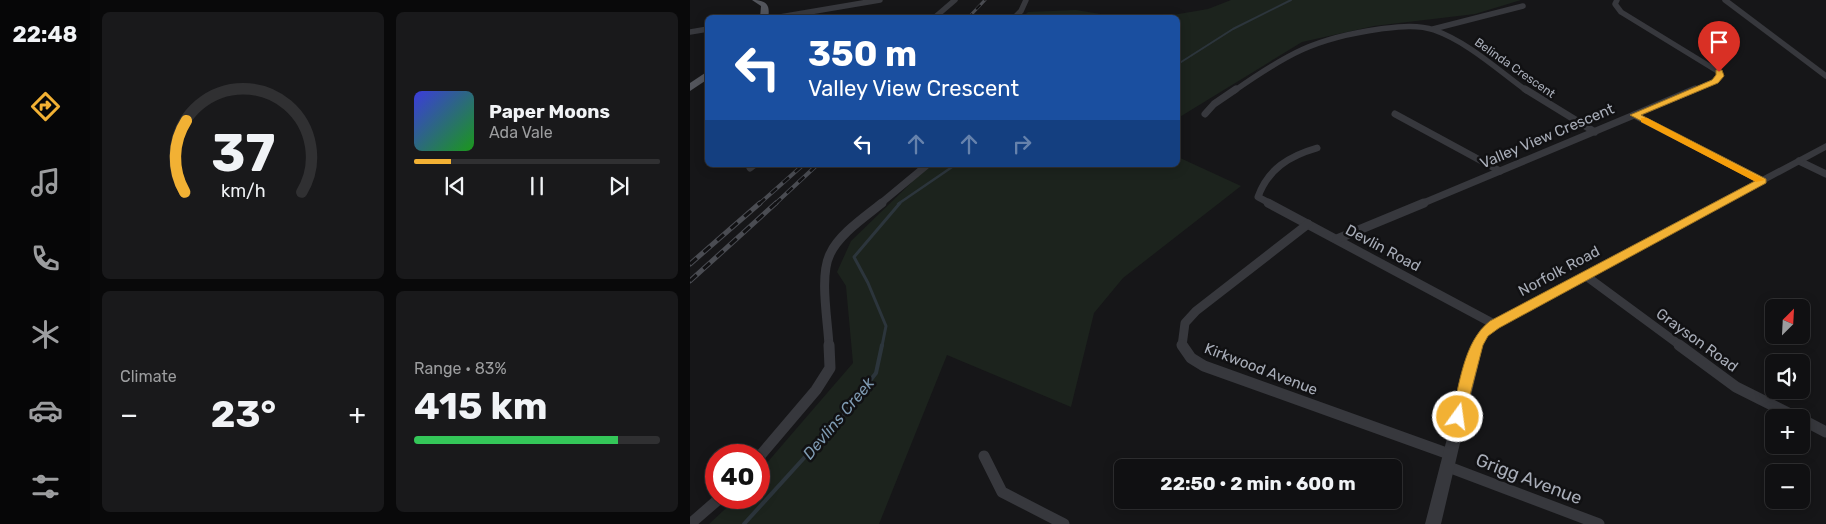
<!DOCTYPE html>
<meta charset="utf-8">
<style>
body{margin:0;font-family:Rubik,sans-serif;background:#19191b;color:#f1f3f6;height:100vh;display:flex;flex-direction:column;font-size:19px;white-space:nowrap}
*{box-sizing:border-box;margin:0}
p{font-size:16px;color:#9c9d9f}
.icon{flex:none;width:28px;height:28px;fill:none;stroke:currentColor;stroke-width:2;stroke-linecap:round;stroke-linejoin:round}
.map{position:relative;flex:1;overflow:hidden}
.details{display:flex;flex-direction:column;gap:12px;padding:12px;background:#09090a;width:600px}
.details>*{flex:none}
.guide{position:absolute;left:15px;top:15px;width:475px;height:152px;border-radius:8px;box-shadow:0 2px 12px #0003,0 0 0 1px #303032;background:#1a4fa0;color:#fff;overflow:hidden}
.needle{width:32px;rotate:24deg}
.tools{position:absolute;left:1075px;top:299px;display:grid;gap:10px}
.tools a{display:grid;place-items:center;width:45px;height:45px;border-radius:8px;background:#101012;box-shadow:0 2px 12px #0003,0 0 0 1px #303032;font-size:25px}
.speed{position:absolute;left:15px;top:444px;display:flex;gap:10px;font-size:25px;font-weight:700;text-align:center}
.speed>*{display:grid;place-content:center;width:65px;height:65px;border-radius:50%;background:#101012;box-shadow:0 2px 12px #0003,0 0 0 1px #303032;line-height:1}
.speed .limit{border:8px solid #d22;background:#fff;color:#111}
.pin{position:absolute;display:grid;place-items:center;width:42px;height:42px;color:#fff;margin:-51px -21px;border-radius:50% 50% 50% 0;rotate:-45deg;box-shadow:0 0 5px #0007}
.pin .icon{rotate:45deg}
.me{position:absolute;width:55px;margin:-28px;rotate:14deg;stroke-linejoin:round;filter:drop-shadow(0 0 4px #0008)}
.turn{display:flex;align-items:center;gap:18px;height:105px;padding:0 20px;font-size:22px}
.turn .icon{width:65px;height:65px;stroke-width:2.5}
.turn b{display:block;font-size:35px;line-height:42px}
.lanes{display:flex;align-items:center;height:48px;padding:0 20px;background:#0003;justify-content:center;gap:25px;direction:ltr}
.lanes .off{opacity:.35}
.big{font-size:38px;font-weight:700;line-height:1.1}
.details .tile{flex:1;display:flex;flex-direction:column;justify-content:center;gap:8px;min-width:0;padding:0 18px;border-radius:8px;background:#19191b}
.details .dial{align-items:center;gap:0}
.dial svg{height:130px;overflow:visible;fill:none;stroke:#303032;stroke-width:7;stroke-linecap:round;text-anchor:middle}
.dial text{fill:#f1f3f6;stroke:none}
.song{display:flex;align-items:center;gap:15px}
.cover{width:60px;height:60px;border-radius:8px;background:linear-gradient(135deg,hsl(240 70% 55%),hsl(120 70% 35%))}
.played{height:5px;border-radius:2px;background:linear-gradient(90deg,#f2b134 15%,#303032 15%)}
.keys{display:flex;justify-content:space-around;direction:ltr}
.heat{display:flex;justify-content:space-between;align-items:center;font-size:28px;direction:ltr}
.charge{height:8px;border-radius:4px;background:linear-gradient(90deg,#34c759 83%,#303032 0)}
.details .tiles{flex:1;display:grid;gap:12px;grid-template-columns:repeat(2,1fr)}
.trip{position:absolute;left:424px;top:459px;width:288px;height:50px;border-radius:8px;background:#101012;box-shadow:0 2px 12px #0003,0 0 0 1px #303032;font-weight:700;line-height:50px;text-align:center}
main{display:flex;flex:1;min-height:0}
.menu{display:flex;flex-direction:column;width:90px;justify-content:space-around;align-items:center;background:#060607;color:#9c9d9f}
.menu .icon{width:35px;height:35px}
.menu .on{color:#f2b134}
.menu b{font-size:22px;color:#f1f3f6}
.map>svg:first-child{display:block}
.green{fill:#1c231d}
.lines{fill:none;stroke-linecap:round;stroke-linejoin:round}
.stream-far3{stroke:#2c353c;stroke-width:2}
.stream-far2{stroke:#2c353c;stroke-width:2.5}
.stream-far1{stroke:#2c353c;stroke-width:3}
.stream{stroke:#2c353c;stroke-width:4}
.minor-far3{stroke:#37383d;stroke-width:5.5}
.minor-far2{stroke:#37383d;stroke-width:7}
.minor-far1{stroke:#37383d;stroke-width:9}
.minor{stroke:#37383d;stroke-width:11}
.tertiary{fill:#37383d;fill-rule:evenodd}
.primary{fill:#53555c;fill-rule:evenodd}
.rail-far2-casing{stroke:#4a4c52;stroke-width:3}
.rail-far1-casing{stroke:#4a4c52;stroke-width:4}
.rail-casing{stroke:#4a4c52;stroke-width:5}
.rail-far2{stroke:#111113;stroke-width:2;stroke-dasharray:6;stroke-linecap:butt}
.rail-far1{stroke:#111113;stroke-width:2.5;stroke-dasharray:8;stroke-linecap:butt}
.rail{stroke:#111113;stroke-width:3;stroke-dasharray:9;stroke-linecap:butt}
.route{fill:#f2b134;stroke:#9d7322}
.slow{fill:#f59e0b}
.labels{text-anchor:middle;stroke-width:5;stroke-linejoin:round;paint-order:stroke}
.far-street-label{font-size:12px;fill:#a8adb8;stroke:#111113}
.street-label{font-size:15px;fill:#a8adb8;stroke:#111113}
.water-label{font-size:16px;font-style:italic;fill:#7f9bb3;stroke:#111113}
.near-street-label{font-size:18px;fill:#a8adb8;stroke:#111113}
</style>
<main>
<nav class="menu">
<b>22:48</b>
<svg class="icon on" aria-label="directions" viewBox="0 0 24 24"><path d="M12 3l9 9-9 9-9-9zM9 14v-3h6M13 9l2 2-2 2"/></svg>
<svg class="icon" aria-label="music" viewBox="0 0 24 24"><path d="M9 18V5l10-2v13"/><circle cx="6" cy="18" r="3"/><circle cx="16" cy="16" r="3"/></svg>
<svg class="icon" aria-label="phone" viewBox="0 0 24 24"><path d="M5 4h4l2 5-3 2q2 4 5 5l2-3 5 2v4C11 20 4 13 5 4z"/></svg>
<svg class="icon" aria-label="climate" viewBox="0 0 24 24"><path d="M12 3v18M4 7l16 10M4 17L20 7"/></svg>
<svg class="icon" aria-label="car" viewBox="0 0 24 24"><path d="M5 17H2v-5l4-1 3-4h7l3 4 3 1v5h-3M9 17h6M6 11h13"/><circle cx="7" cy="17" r="2"/><circle cx="17" cy="17" r="2"/></svg>
<svg class="icon" aria-label="filters" viewBox="0 0 24 24"><path d="M4 7h16M4 17h16"/><circle cx="9" cy="7" r="2"/><circle cx="15" cy="17" r="2"/></svg>
</nav>
<section class="details">
<div class="tiles">
<div class="tile dial"><svg viewBox="0 0 100 80">
<path d="M14 69A42 42 0 1 1 86 69"/>
<path d="M14 69A42 42 0 0 1 15 25" stroke="#f2b134"/>
<text x="50" y="56" font-size="32" font-weight="700">37</text>
<text x="50" y="72" font-size="11">km/h</text>
</svg></div>
<div class="tile">
<div class="song"><i class="cover"></i><div><b>Paper Moons</b><p>Ada Vale</p></div></div>
<div class="played"></div>
<div class="keys"><svg class="icon" aria-label="previous" viewBox="0 0 24 24"><path d="M18 5L8 12l10 7zM5 5v14"/></svg><svg class="icon" aria-label="pause" viewBox="0 0 24 24"><path d="M8 5v14M16 5v14"/></svg><svg class="icon" aria-label="next" viewBox="0 0 24 24"><path d="M6 5l10 7-10 7zM19 5v14"/></svg></div>
</div>
<div class="tile"><p>Climate</p>
<div class="heat"><a>−</a><b class="big">23°</b><a>+</a></div>
</div>
<div class="tile"><p>Range · 83%</p><b class="big">415 km</b><div class="charge"></div></div>
</div>
</section>
<div class="map">
<svg width="1136" height="524" viewBox="0 0 1136 524">
<rect width="100%" height="100%" fill="#161618"/>
<g class="green">
<path d="M541 0H831L785 14 684 26 612 42 488 118V18H465L518 9Z"/>
<path d="M386 10 429 17H333L338 12Z"/>
<path d="M488 157 551 186 433 278 404 313 381 407 257 355 189 524H19L47 498H69V472L163 363 156 286 147 272 161 241 221 183 229 165H488Z"/>
</g>
<g class="lines">
<path class="stream-far3" d="M488 64 543 29 601 0"/>
<path class="stream-far2" d="M208 204 265 165"/>
<path class="stream-far1" d="M192 346 196 326 178 283 164 257 210 203"/>
<path class="stream" d="M54 524 154 414 186 373 192 345"/>
<g class="minor-far3">
<path d="M927 0 925 4 931 12 1029 72 1030 76 1025 81 1002 91"/>
<path d="M1035 0 1136 76"/>
<path d="M84 18 190 0"/>
<path d="M244 18 265 0"/>
<path d="M324 18 331 11 336 0"/>
<path d="M743 29 833 6"/>
<path d="M0 32 18 29"/>
<path d="M544 91C597 54 625 38 690 29 707 27 727 24 744 30 778 42 808 70 837 91"/>
</g>
<g class="minor-far2">
<path d="M835 89 905 132"/>
<path d="M515 114 524 104 546 89"/>
<path d="M705 114 810 171"/>
<path d="M944 115 1005 89"/>
<path d="M1109 161 1136 174"/>
<path d="M60 168 64 165"/>
<path d="M190 204 237 165"/>
<path d="M581 204 568 197C578 169 599 156 627 148"/>
<path d="M731 204 944 115 1073 181"/>
</g>
<g class="minor-far1">
<path d="M578 203 804 324"/>
<path d="M647 239 734 203"/>
<path d="M896 276 991 346"/>
<path d="M139 346C138 321 129 276 140 254 149 234 175 217 192 203"/>
<path d="M492 346 495 323 506 311 618 224"/>
</g>
<g class="minor">
<path d="M492 345 501 358 514 366 759 454"/>
<path d="M989 345 1046 387 1108 418"/>
<path d="M1111 419 1136 432"/>
<path d="M294 456 312 492 374 524"/>
<path d="M69 457 126 390 140 368 139 345"/>
<path d="M756 466 909 524"/>
<path d="M0 524 30 498"/>
</g>
<path class="tertiary" d="M1136 143V150L808 327 798 336 793 345 751 524H735L781 345 790 330 800 321Z"/>
<g class="primary">
<path d="M62 0C75 0 81 4 78 18H70L71 6Z"/>
<path d="M18 71V79L0 91V83Z"/>
</g>
<g class="rail-far2-casing">
<path id="rail-far2" d="M278 18 295 0"/>
</g>
<g class="rail-far1-casing">
<g id="rail-far1">
<path d="M69 204 113 165"/>
<path d="M85 204 127 165"/>
</g>
</g>
<g class="rail-casing">
<g id="rail">
<path d="M0 264 70 203"/>
<path d="M0 281 86 203"/>
</g>
</g>
<use href="#rail-far2" class="rail-far2"/>
<use href="#rail-far1" class="rail-far1"/>
<use href="#rail" class="rail"/>
</g>
<path class="route" d="M1026 70H1032L1034 76 1028 83 951 115 1076 179V183L809 328 798 336 793 345 773 422 768 424 763 422 761 417C770 385 773 342 800 321L1065 181 940 115 1022 80 1026 75Z"/>
<path class="slow" d="M951 118H957L1075 180 1066 182 951 122Z"/>
<g class="labels">
<g class="far-street-label">
<text transform="translate(825 68) rotate(35)" y="4">Belinda Crescent</text>
</g>
<g class="street-label">
<text transform="translate(857 136) rotate(-23)" y="5">Valley View Crescent</text>
<text transform="translate(693 248) rotate(28)" y="5">Devlin Road</text>
<text transform="translate(869 271) rotate(-28)" y="5">Norfolk Road</text>
<text transform="translate(1007 340) rotate(36)" y="5">Grayson Road</text>
<text transform="translate(571 369) rotate(21)" y="5">Kirkwood Avenue</text>
</g>
<g class="water-label">
<text transform="translate(148 418) rotate(-50)" y="6">Devlins Creek</text>
</g>
<g class="near-street-label">
<text transform="translate(839 479) rotate(21)" y="6">Grigg Avenue</text>
</g>
</g>
</svg>
<div class="tools">
<a><svg class="needle" viewBox="-14 -14 28 28"><path d="M0-13l5 13h-10z" fill="#e53935"/><path d="M0 13l5-13h-10z" fill="#9c9d9f"/></svg></a>
<a><svg class="icon" aria-label="sound" viewBox="0 0 24 24"><path d="M4 9h4l5-4v14l-5-4H4zM17 9q2 3 0 6"/></svg></a>
<a>+</a>
<a>−</a>
</div>
<div class="speed"><div class="limit">40</div></div>
<div class="pin" style="left:1029px;top:72px;background:#d93025"><svg class="icon" aria-label="arrive" viewBox="0 0 24 24"><path d="M6 21V4h12l-3 4 3 4H6"/></svg></div>
<svg class="me" style="left:768px;top:417px" viewBox="-20 -20 40 40"><circle r="17" fill="#f2b134" stroke="#fff" stroke-width="3"/><path d="M0-11L8 9 0 5-8 9z" fill="#fff"/></svg>
<div class="trip">22:50 · 2 min · 600 m</div>
<div class="guide">
<div class="turn"><svg class="icon" aria-label="left" viewBox="0 0 24 24"><path d="M17 20v-9H6M10 6l-5 5 5 5"/></svg><div><b>350 m</b>Valley View Crescent</div></div>
<div class="lanes"><svg class="icon" aria-label="left" viewBox="0 0 24 24"><path d="M17 20v-9H6M10 6l-5 5 5 5"/></svg><svg class="icon off" aria-label="ahead" viewBox="0 0 24 24"><path d="M12 20V5M6 11l6-6 6 6"/></svg><svg class="icon off" aria-label="ahead" viewBox="0 0 24 24"><path d="M12 20V5M6 11l6-6 6 6"/></svg><svg class="icon off" aria-label="right" viewBox="0 0 24 24"><path d="M7 20v-9h11M14 6l5 5-5 5"/></svg></div>
</div>
</div>
</main>
